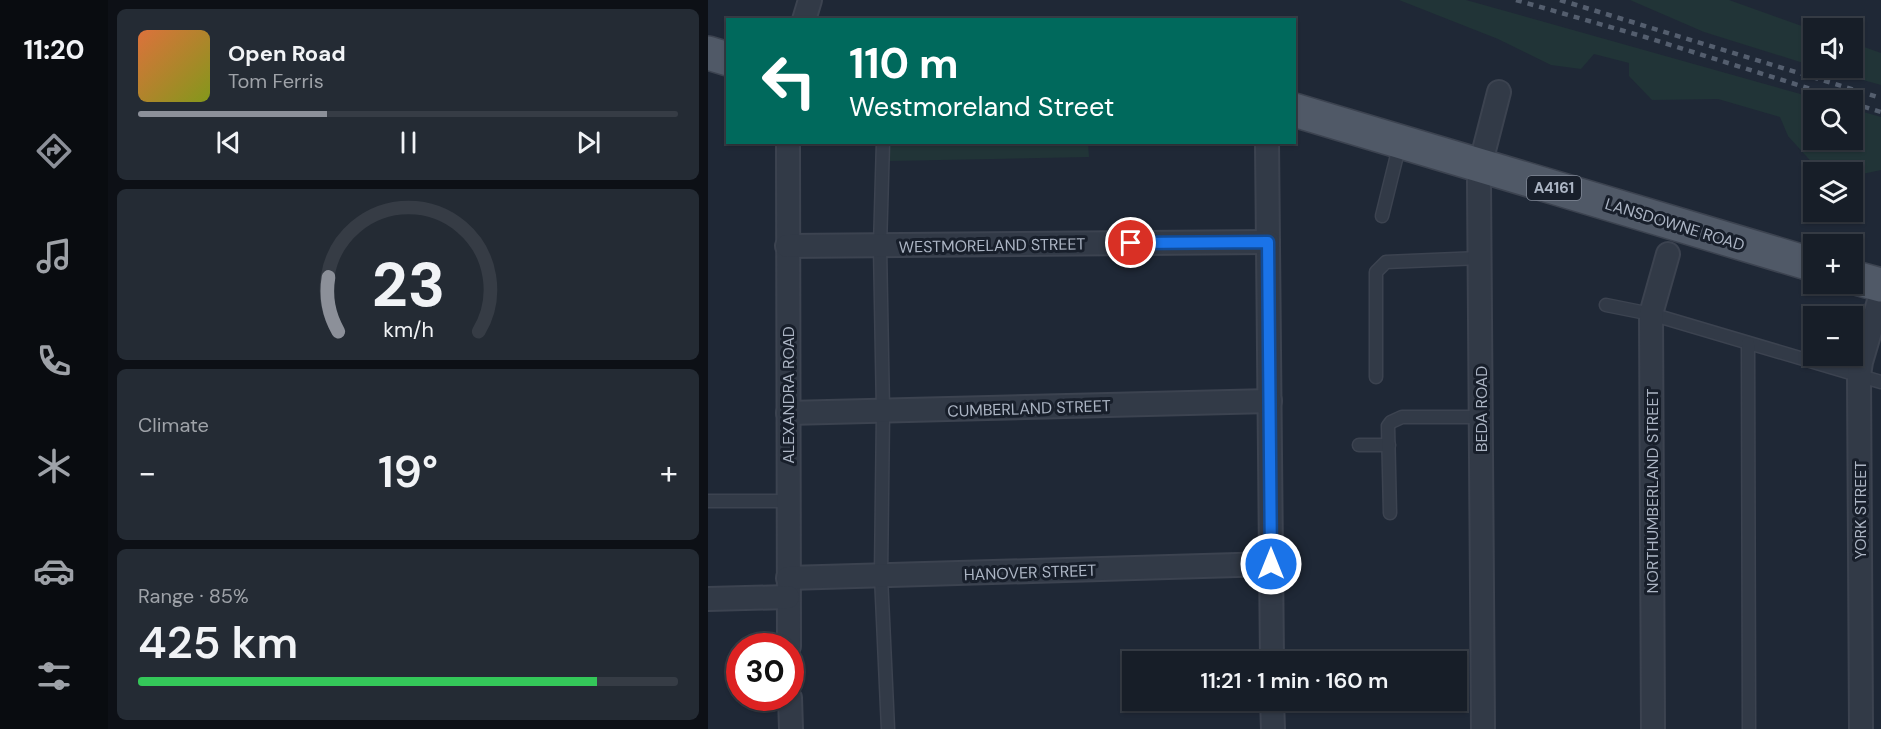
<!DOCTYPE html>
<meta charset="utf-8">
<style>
body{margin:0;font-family:"DM Sans",sans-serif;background:#242b34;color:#f1f3f6;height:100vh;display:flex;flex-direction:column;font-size:22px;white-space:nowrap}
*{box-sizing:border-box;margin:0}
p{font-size:20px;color:#9ea2a8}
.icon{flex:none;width:33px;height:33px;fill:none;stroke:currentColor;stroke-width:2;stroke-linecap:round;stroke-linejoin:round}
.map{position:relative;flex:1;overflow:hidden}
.side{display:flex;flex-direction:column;gap:9px;padding:9px;background:#0d1016;width:600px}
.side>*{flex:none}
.banner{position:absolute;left:18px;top:18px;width:570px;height:126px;border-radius:0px;box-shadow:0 2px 4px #0004,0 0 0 2px #363c45;background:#00695c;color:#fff;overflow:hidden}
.buttons{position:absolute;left:1095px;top:18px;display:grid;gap:12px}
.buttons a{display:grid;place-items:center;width:60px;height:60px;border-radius:0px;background:#171e28;box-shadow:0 2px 4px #0004,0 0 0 2px #363c45;font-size:30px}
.speed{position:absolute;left:18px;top:633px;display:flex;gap:12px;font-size:30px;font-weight:700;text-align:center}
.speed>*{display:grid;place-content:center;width:78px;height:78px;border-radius:50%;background:#171e28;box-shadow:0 2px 4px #0004,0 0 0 2px #363c45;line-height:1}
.speed .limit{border:9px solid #d22;background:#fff;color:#111}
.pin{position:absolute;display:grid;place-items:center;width:51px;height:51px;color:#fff;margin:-26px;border:3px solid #fff;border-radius:50%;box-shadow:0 2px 6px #0007}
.me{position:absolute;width:66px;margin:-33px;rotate:0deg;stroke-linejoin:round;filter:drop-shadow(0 0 4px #0008)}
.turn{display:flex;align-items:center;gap:21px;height:126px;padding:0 24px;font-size:27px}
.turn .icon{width:78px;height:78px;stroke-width:2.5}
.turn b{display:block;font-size:42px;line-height:51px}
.big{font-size:45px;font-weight:600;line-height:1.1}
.side .tile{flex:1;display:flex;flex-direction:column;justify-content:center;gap:9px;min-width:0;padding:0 21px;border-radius:9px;background:#242b34}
.side .dial{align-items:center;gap:0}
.dial svg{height:156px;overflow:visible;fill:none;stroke:#363c45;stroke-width:7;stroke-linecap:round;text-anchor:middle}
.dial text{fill:#f1f3f6;stroke:none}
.song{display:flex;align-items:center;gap:18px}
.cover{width:72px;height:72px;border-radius:9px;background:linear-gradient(135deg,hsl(20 70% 55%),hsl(70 70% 35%))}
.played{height:6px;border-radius:3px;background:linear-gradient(90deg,#8c9099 35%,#363c45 35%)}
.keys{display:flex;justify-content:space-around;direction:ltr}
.heat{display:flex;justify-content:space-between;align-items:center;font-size:33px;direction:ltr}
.charge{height:9px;border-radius:4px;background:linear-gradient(90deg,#34c759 85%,#363c45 0)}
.trip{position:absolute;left:414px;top:651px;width:345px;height:60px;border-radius:0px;background:#171e28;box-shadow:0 2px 4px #0004,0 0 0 2px #363c45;font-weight:600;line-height:60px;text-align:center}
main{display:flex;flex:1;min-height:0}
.tab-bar{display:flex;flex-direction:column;width:108px;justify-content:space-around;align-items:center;background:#090c10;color:#9ea2a8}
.tab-bar .icon{width:42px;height:42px}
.tab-bar .on{color:#8c9099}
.tab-bar b{font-size:27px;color:#f1f3f6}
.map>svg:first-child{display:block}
.green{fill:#213437}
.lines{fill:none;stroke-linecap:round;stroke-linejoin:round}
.service-casing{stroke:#3c4350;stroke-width:15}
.minor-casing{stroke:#3c4350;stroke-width:26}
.primary-casing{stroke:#3c4350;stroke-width:36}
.service{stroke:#323a47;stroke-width:12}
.minor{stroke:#323a47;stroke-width:22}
.primary{stroke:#505967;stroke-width:33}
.rail{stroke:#545e6e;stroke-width:4.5;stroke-dasharray:6 6;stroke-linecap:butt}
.route-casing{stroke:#114b97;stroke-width:15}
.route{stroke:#1a73e8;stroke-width:10}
.labels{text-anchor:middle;stroke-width:6;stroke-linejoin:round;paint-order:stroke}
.shield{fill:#181f2b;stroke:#808896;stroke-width:1.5}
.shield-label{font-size:15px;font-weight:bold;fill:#acb5c4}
.street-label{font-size:16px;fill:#acb5c4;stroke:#181f2b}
</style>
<main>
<nav class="tab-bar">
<b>11:20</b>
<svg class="icon on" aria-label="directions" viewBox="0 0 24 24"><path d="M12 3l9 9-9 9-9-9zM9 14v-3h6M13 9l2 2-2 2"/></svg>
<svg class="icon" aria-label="music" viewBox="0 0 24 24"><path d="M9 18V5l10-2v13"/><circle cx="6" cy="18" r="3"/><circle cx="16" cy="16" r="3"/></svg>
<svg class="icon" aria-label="phone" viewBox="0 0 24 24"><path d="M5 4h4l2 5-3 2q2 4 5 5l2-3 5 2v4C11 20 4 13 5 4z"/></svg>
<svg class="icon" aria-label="climate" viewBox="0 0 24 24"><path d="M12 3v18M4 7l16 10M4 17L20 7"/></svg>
<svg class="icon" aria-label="car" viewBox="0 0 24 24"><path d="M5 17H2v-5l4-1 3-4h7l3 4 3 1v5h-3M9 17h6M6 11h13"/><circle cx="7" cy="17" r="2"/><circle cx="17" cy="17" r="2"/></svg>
<svg class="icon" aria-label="filters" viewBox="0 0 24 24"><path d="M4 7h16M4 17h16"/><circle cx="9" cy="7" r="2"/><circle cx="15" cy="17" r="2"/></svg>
</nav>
<section class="side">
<div class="tile">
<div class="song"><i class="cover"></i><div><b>Open Road</b><p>Tom Ferris</p></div></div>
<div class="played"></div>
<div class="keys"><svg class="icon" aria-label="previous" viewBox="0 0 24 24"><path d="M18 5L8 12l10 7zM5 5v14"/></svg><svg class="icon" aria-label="pause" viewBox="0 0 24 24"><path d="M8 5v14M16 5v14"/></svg><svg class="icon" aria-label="next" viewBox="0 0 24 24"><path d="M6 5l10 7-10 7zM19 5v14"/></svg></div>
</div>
<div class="tile dial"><svg viewBox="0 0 100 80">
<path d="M14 69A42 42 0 1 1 86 69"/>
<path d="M14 69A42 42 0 0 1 9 41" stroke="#8c9099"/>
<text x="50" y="56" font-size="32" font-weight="700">23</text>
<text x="50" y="72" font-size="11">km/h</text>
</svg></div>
<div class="tile"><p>Climate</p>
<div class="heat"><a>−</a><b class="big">19°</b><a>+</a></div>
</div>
<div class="tile"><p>Range · 85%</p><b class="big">425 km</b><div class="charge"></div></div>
</section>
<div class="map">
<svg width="1173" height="729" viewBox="0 0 1173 729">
<rect width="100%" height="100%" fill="#1f2836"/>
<g class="green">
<path d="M691 0H758L1114 100H1106V140H1144L1145 109 1173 117V170L1145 176 1144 172H1125L1109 168 1080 136 1072 117 1010 99 944 100 921 76V63L886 54 873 69 843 65 790 39Z"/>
<path d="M922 0H1021L1105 30V66L996 32Z"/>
<path d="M1145 43 1173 53V85L1112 68H1144Z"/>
<path d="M182 143H380L381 157 182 161Z"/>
</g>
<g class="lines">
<g class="service-casing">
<g id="service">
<path d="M175 142 172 246 175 412 173 576 180 729"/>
<path d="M674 216 692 143"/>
<path d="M898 305 943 314 1173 382"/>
<path d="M1040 343 1041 729"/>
<path d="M668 377V272L678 262 772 258"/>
<path d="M651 445H681"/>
<path d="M0 501H80"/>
<path d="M682 513 680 426 683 422 694 417H774"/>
</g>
</g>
<g class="minor-casing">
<g id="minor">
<path d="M96 20 102 0"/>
<path d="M80 142 81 646"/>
<path d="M559 142 564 662"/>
<path d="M79 246 560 242"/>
<path d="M80 413 562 401"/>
<path d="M80 578 563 564"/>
<path d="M0 599 80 597"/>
<path d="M82 698 83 729"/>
<path d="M564 700 565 729"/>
<path d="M775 729 771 182 772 166 791 92"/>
<path d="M945 729 943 314 960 254"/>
<path d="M1153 729 1151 375 1153 362 1173 294"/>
</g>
</g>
<g class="primary-casing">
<g id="primary">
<path d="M0 53 20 59"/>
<path d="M586 110 1106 265"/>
<path d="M1144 277 1173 285"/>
</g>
</g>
<use href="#service" class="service"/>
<use href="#minor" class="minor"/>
<use href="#primary" class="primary"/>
<g class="rail">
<path d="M808 0 937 37 1138 100"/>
<path d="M852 0 1173 98"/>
<path d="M1144 103 1173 112"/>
</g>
</g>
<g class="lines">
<g class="route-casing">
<path id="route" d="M423 243 560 242 563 564"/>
</g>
<use href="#route" class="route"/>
</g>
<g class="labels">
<rect class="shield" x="819" y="176" width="54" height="24" rx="4.5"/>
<g class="shield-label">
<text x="846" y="193">A4161</text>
</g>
<g class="street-label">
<text transform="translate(967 224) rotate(17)" y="6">LANSDOWNE ROAD</text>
<text transform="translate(284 245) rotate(-1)" y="6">WESTMORELAND STREET</text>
<text transform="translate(80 395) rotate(-90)" y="6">ALEXANDRA ROAD</text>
<text transform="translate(321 408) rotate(-2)" y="6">CUMBERLAND STREET</text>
<text transform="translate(773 409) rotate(-90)" y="6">BEDA ROAD</text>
<text transform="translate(944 491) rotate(-90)" y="6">NORTHUMBERLAND STREET</text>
<text transform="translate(1152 510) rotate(-90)" y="6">YORK STREET</text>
<text transform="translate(322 572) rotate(-2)" y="6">HANOVER STREET</text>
</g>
</g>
</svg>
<div class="buttons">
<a><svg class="icon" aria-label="sound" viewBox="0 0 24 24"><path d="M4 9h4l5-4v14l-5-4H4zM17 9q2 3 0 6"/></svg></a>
<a><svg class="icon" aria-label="search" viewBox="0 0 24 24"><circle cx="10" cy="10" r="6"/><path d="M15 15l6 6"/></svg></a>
<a><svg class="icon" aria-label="layers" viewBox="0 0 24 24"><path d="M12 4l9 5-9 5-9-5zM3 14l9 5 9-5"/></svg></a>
<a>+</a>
<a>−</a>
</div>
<div class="speed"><div class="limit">30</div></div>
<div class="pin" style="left:423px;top:243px;background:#d93025"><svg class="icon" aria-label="arrive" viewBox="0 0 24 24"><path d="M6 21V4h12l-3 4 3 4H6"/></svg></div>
<svg class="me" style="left:563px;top:564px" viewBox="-20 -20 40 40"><circle r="17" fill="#1a73e8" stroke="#fff" stroke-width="3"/><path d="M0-11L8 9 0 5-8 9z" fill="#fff"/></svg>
<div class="trip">11:21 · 1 min · 160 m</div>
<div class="banner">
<div class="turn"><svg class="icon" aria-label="left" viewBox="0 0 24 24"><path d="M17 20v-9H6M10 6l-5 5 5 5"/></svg><div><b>110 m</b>Westmoreland Street</div></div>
</div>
</div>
</main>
